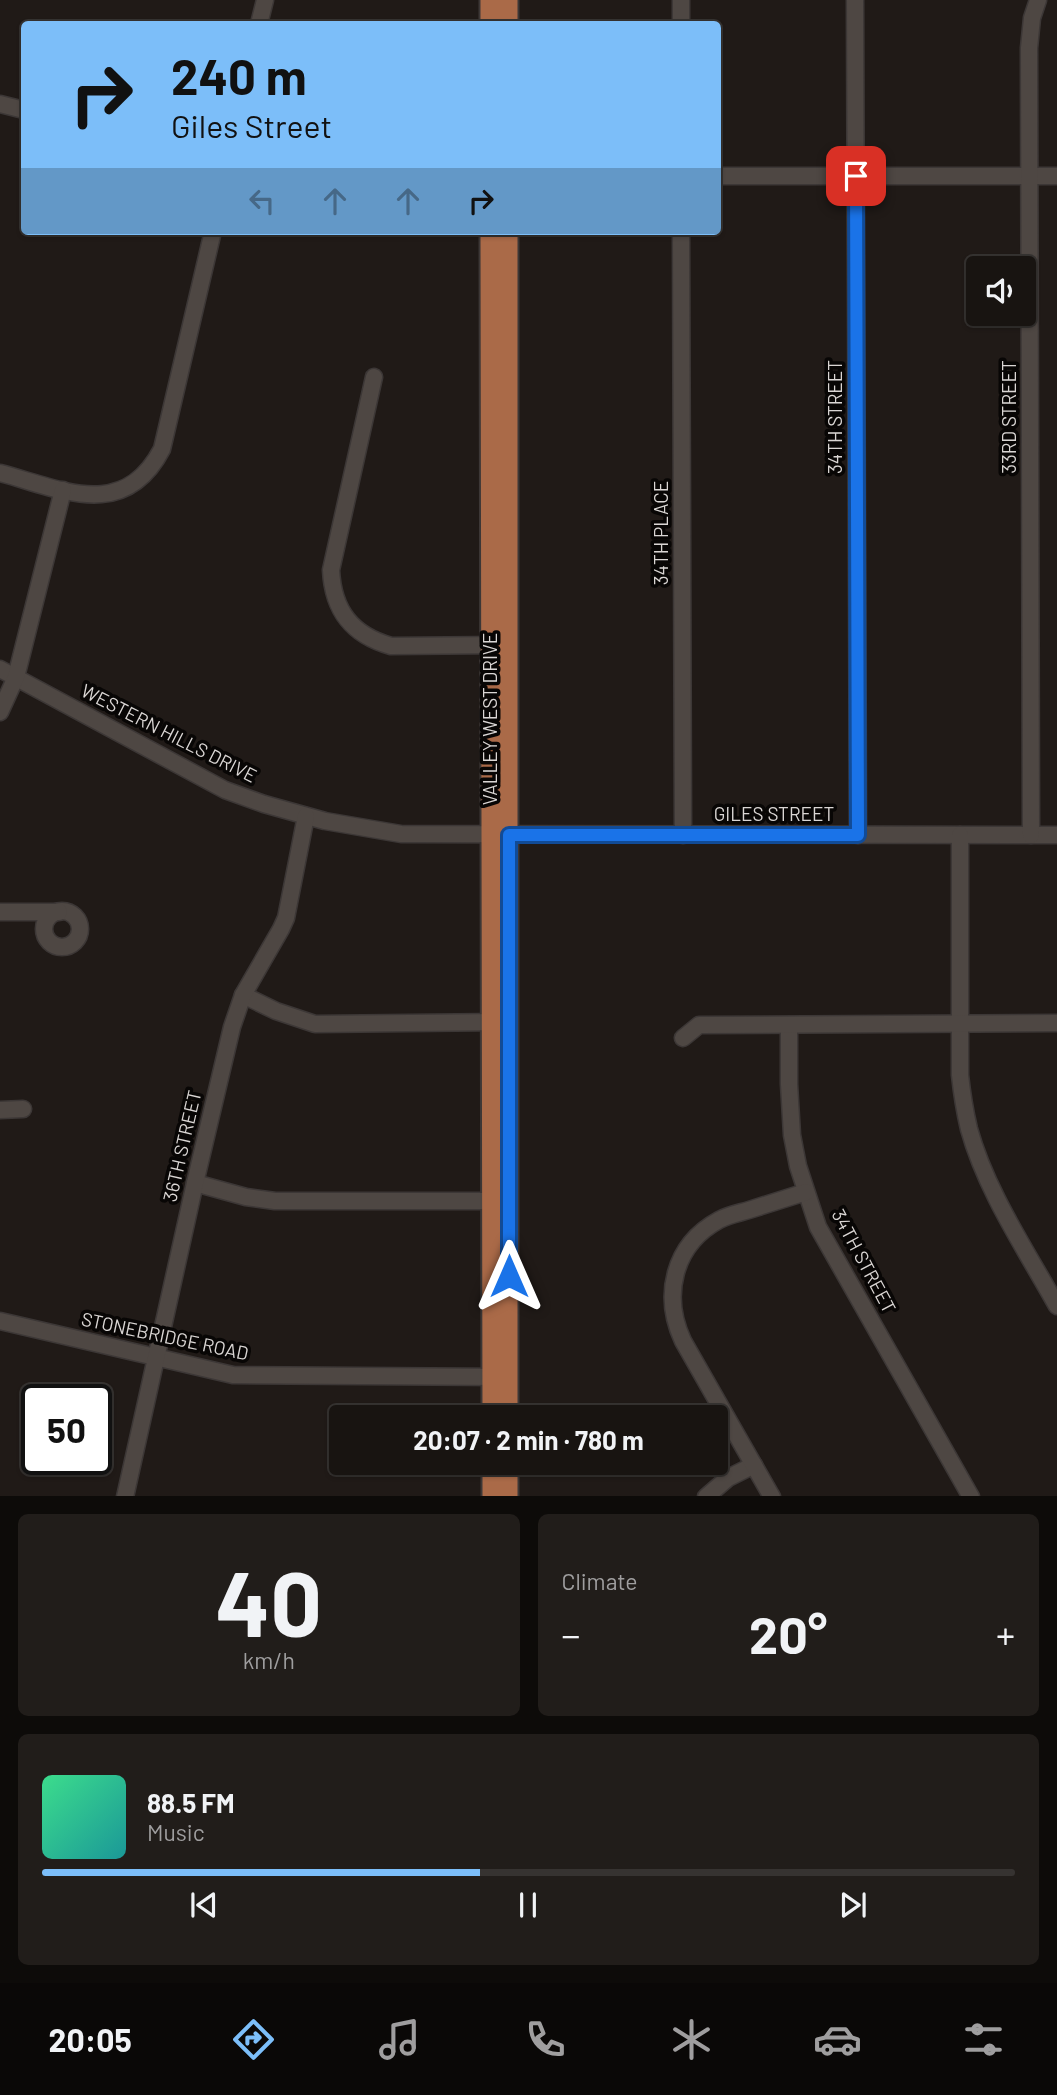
<!DOCTYPE html>
<meta charset="utf-8">
<style>
body{margin:0;font-family:Barlow,sans-serif;background:#211d1a;color:#f1f3f6;height:100vh;display:flex;flex-direction:column;font-size:26px;white-space:nowrap}
*{box-sizing:border-box;margin:0}
p{font-size:23px;color:#9f9e9f}
.icon{flex:none;width:38px;height:38px;fill:none;stroke:currentColor;stroke-width:2;stroke-linecap:round;stroke-linejoin:round}
.map{position:relative;height:1496px;overflow:hidden}
.side{display:flex;flex-direction:column;gap:18px;padding:18px;background:#0d0b09;flex:1}
.side>*{flex:none}
.banner{position:absolute;left:21px;top:21px;width:700px;height:214px;border-radius:7px;box-shadow:0 2px 5px #0004,0 0 0 2px #363331;background:#7cbef9;color:#111;overflow:hidden}
.fabs{position:absolute;left:966px;top:256px;display:grid;gap:14px}
.fabs a{display:grid;place-items:center;width:70px;height:70px;border-radius:7px;background:#181411;box-shadow:0 2px 5px #0004,0 0 0 2px #363331;font-size:35px}
.speed{position:absolute;left:21px;top:1384px;display:flex;gap:14px;font-size:35px;font-weight:700;text-align:center}
.speed>*{display:grid;place-content:center;width:91px;height:91px;border-radius:50%;background:#181411;box-shadow:0 2px 5px #0004,0 0 0 2px #363331;line-height:1}
.speed .limit{border:4px solid #111;border-radius:10px;background:#fff;color:#111}
.pin{position:absolute;display:grid;place-items:center;width:60px;height:60px;color:#fff;margin:-30px;border-radius:14px;box-shadow:0 4px 10px #0006}
.me{position:absolute;width:77px;margin:-38px;rotate:0deg;stroke-linejoin:round;filter:drop-shadow(0 0 5px #0008)}
.turn{display:flex;align-items:center;gap:24px;height:147px;padding:0 35px;font-size:32px}
.turn .icon{width:91px;height:91px;stroke-width:2.5}
.turn b{display:block;font-size:49px;line-height:60px}
.lanes{display:flex;align-items:center;height:66px;padding:0 35px;background:#0003;justify-content:center;gap:35px;direction:ltr}
.lanes .off{opacity:.35}
.big{font-size:52px;font-weight:700;line-height:1.1}
.side .card{flex:1;display:flex;flex-direction:column;justify-content:center;gap:10px;min-width:0;padding:0 24px;border-radius:10px;background:#211d1a}
.side .dial{align-items:center;gap:0}
.dial b{font-size:91px;line-height:1}
.song{display:flex;align-items:center;gap:21px}
.cover{width:84px;height:84px;border-radius:10px;background:linear-gradient(135deg,hsl(150 70% 55%),hsl(180 70% 35%))}
.played{height:7px;border-radius:4px;background:linear-gradient(90deg,#7cbef9 45%,#363331 45%)}
.keys{display:flex;justify-content:space-around;direction:ltr}
.heat{display:flex;justify-content:space-between;align-items:center;font-size:38px;direction:ltr}
.side .tiles{flex:1;display:grid;gap:18px;grid-template-columns:1fr 1fr}
.card:last-child{grid-column:span 2}
.trip{position:absolute;left:329px;top:1405px;width:399px;height:70px;border-radius:7px;background:#181411;box-shadow:0 2px 5px #0004,0 0 0 2px #363331;font-weight:700;line-height:70px;text-align:center}
.tab-bar{display:flex;height:112px;justify-content:space-around;align-items:center;background:#0a0807;color:#9f9e9f}
.tab-bar .icon{width:49px;height:49px}
.tab-bar .on{color:#7cbef9}
.tab-bar b{font-size:32px;color:#f1f3f6}
.map>svg:first-child{display:block}
.lines{fill:none;stroke-linecap:round;stroke-linejoin:round}
.minor-casing{stroke:#3c3736;stroke-width:19}
.major-casing{stroke:#3c3736;stroke-width:23}
.minor{stroke:#4e4743;stroke-width:16}
.major{stroke:#aa6a48;stroke-width:19}
.route-casing{stroke:#114b97;stroke-width:18}
.route{stroke:#1a73e8;stroke-width:12}
.labels{text-anchor:middle;stroke-width:7;stroke-linejoin:round;paint-order:stroke}
.street-label{font-size:19px;fill:#dad6d4;stroke:#080605}
</style>
<div class="map">
<svg width="1057" height="1497" viewBox="0 0 1057 1497">
<rect width="100%" height="100%" fill="#201a17"/>
<g class="lines">
<g class="minor-casing">
<g id="minor">
<path d="M681 0V24"/>
<path d="M855 0 858 835"/>
<path d="M259 24 265 0"/>
<path d="M0 104 24 110"/>
<path d="M718 176H1057"/>
<path d="M681 231 683 835"/>
<path d="M374 377 331 570C333 611 352 635 391 646L502 645"/>
<path d="M0 473C61 489 124 522 162 449L213 231"/>
<path d="M0 669 225 790 264 804 325 821 401 834 1057 835"/>
<path d="M0 712 16 677 63 490"/>
<path d="M960 835V1075C962 1094 965 1112 969 1129 986 1191 1026 1250 1057 1306"/>
<path d="M1031 835 1029 48 1032 18 1038 0"/>
<circle cx="62" cy="929" r="18"/>
<path d="M0 912H59"/>
<path d="M243 995 276 1011 315 1024 503 1022"/>
<path d="M789 1025V1084L792 1135 798 1166 818 1227 971 1497"/>
<path d="M683 1038 699 1025 1057 1023"/>
<path d="M0 1110 23 1109"/>
<path d="M195 1183 246 1197 275 1201H503"/>
<path d="M0 1321 233 1375 503 1377"/>
<path d="M125 1497 195 1183 232 1027 243 995 281 929 286 918 306 816"/>
<path d="M706 1497 728 1478 754 1465"/>
<path d="M772 1497 683 1341C662 1296 673 1245 719 1220 728 1215 739 1213 749 1210 768 1204 787 1198 806 1192"/>
</g>
</g>
<g class="major-casing">
<g id="major">
<path d="M508 0V24"/>
<path d="M490 24V0"/>
<path d="M490 231 492 1418"/>
<path d="M508 231V1418"/>
<path d="M492 1463V1497"/>
<path d="M508 1497V1463"/>
</g>
</g>
<use href="#minor" class="minor"/>
<use href="#major" class="major"/>
</g>
<g class="lines">
<g class="route-casing">
<path id="route" d="M509 1276V835H858L856 176"/>
</g>
<use href="#route" class="route"/>
</g>
<g class="labels">
<g class="street-label">
<text transform="translate(835 417) rotate(-90)" y="7">34TH STREET</text>
<text transform="translate(1009 417) rotate(-90)" y="7">33RD STREET</text>
<text transform="translate(661 533) rotate(-90)" y="7">34TH PLACE</text>
<text transform="translate(490 719) rotate(-90)" y="7">VALLEY WEST DRIVE</text>
<text transform="translate(169 733) rotate(27)" y="7">WESTERN HILLS DRIVE</text>
<text x="774" y="821">GILES STREET</text>
<text transform="translate(182 1146) rotate(-77)" y="7">36TH STREET</text>
<text transform="translate(864 1261) rotate(62)" y="7">34TH STREET</text>
<text transform="translate(165 1336) rotate(12)" y="7">STONEBRIDGE ROAD</text>
</g>
</g>
</svg>
<div class="fabs">
<a><svg class="icon" aria-label="sound" viewBox="0 0 24 24"><path d="M4 9h4l5-4v14l-5-4H4zM17 9q2 3 0 6"/></svg></a>
</div>
<div class="speed"><div class="limit">50</div></div>
<div class="pin" style="left:856px;top:176px;background:#d93025"><svg class="icon" aria-label="arrive" viewBox="0 0 24 24"><path d="M6 21V4h12l-3 4 3 4H6"/></svg></div>
<svg class="me" style="left:509px;top:1276px" viewBox="-20 -20 40 40"><path d="M0-17L14 15 0 8-14 15z" fill="#1a73e8" stroke="#fff" stroke-width="4"/></svg>
<div class="trip">20:07 · 2 min · 780 m</div>
<div class="banner">
<div class="turn"><svg class="icon" aria-label="right" viewBox="0 0 24 24"><path d="M7 20v-9h11M14 6l5 5-5 5"/></svg><div><b>240 m</b>Giles Street</div></div>
<div class="lanes"><svg class="icon off" aria-label="left" viewBox="0 0 24 24"><path d="M17 20v-9H6M10 6l-5 5 5 5"/></svg><svg class="icon off" aria-label="ahead" viewBox="0 0 24 24"><path d="M12 20V5M6 11l6-6 6 6"/></svg><svg class="icon off" aria-label="ahead" viewBox="0 0 24 24"><path d="M12 20V5M6 11l6-6 6 6"/></svg><svg class="icon" aria-label="right" viewBox="0 0 24 24"><path d="M7 20v-9h11M14 6l5 5-5 5"/></svg></div>
</div>
</div>
<section class="side">
<div class="tiles">
<div class="card dial"><b>40</b><p>km/h</p></div>
<div class="card"><p>Climate</p>
<div class="heat"><a>−</a><b class="big">20°</b><a>+</a></div>
</div>
<div class="card">
<div class="song"><i class="cover"></i><div><b>88.5 FM</b><p>Music</p></div></div>
<div class="played"></div>
<div class="keys"><svg class="icon" aria-label="previous" viewBox="0 0 24 24"><path d="M18 5L8 12l10 7zM5 5v14"/></svg><svg class="icon" aria-label="pause" viewBox="0 0 24 24"><path d="M8 5v14M16 5v14"/></svg><svg class="icon" aria-label="next" viewBox="0 0 24 24"><path d="M6 5l10 7-10 7zM19 5v14"/></svg></div>
</div>
</div>
</section>
<nav class="tab-bar">
<b>20:05</b>
<svg class="icon on" aria-label="directions" viewBox="0 0 24 24"><path d="M12 3l9 9-9 9-9-9zM9 14v-3h6M13 9l2 2-2 2"/></svg>
<svg class="icon" aria-label="music" viewBox="0 0 24 24"><path d="M9 18V5l10-2v13"/><circle cx="6" cy="18" r="3"/><circle cx="16" cy="16" r="3"/></svg>
<svg class="icon" aria-label="phone" viewBox="0 0 24 24"><path d="M5 4h4l2 5-3 2q2 4 5 5l2-3 5 2v4C11 20 4 13 5 4z"/></svg>
<svg class="icon" aria-label="climate" viewBox="0 0 24 24"><path d="M12 3v18M4 7l16 10M4 17L20 7"/></svg>
<svg class="icon" aria-label="car" viewBox="0 0 24 24"><path d="M5 17H2v-5l4-1 3-4h7l3 4 3 1v5h-3M9 17h6M6 11h13"/><circle cx="7" cy="17" r="2"/><circle cx="17" cy="17" r="2"/></svg>
<svg class="icon" aria-label="filters" viewBox="0 0 24 24"><path d="M4 7h16M4 17h16"/><circle cx="9" cy="7" r="2"/><circle cx="15" cy="17" r="2"/></svg>
</nav>
